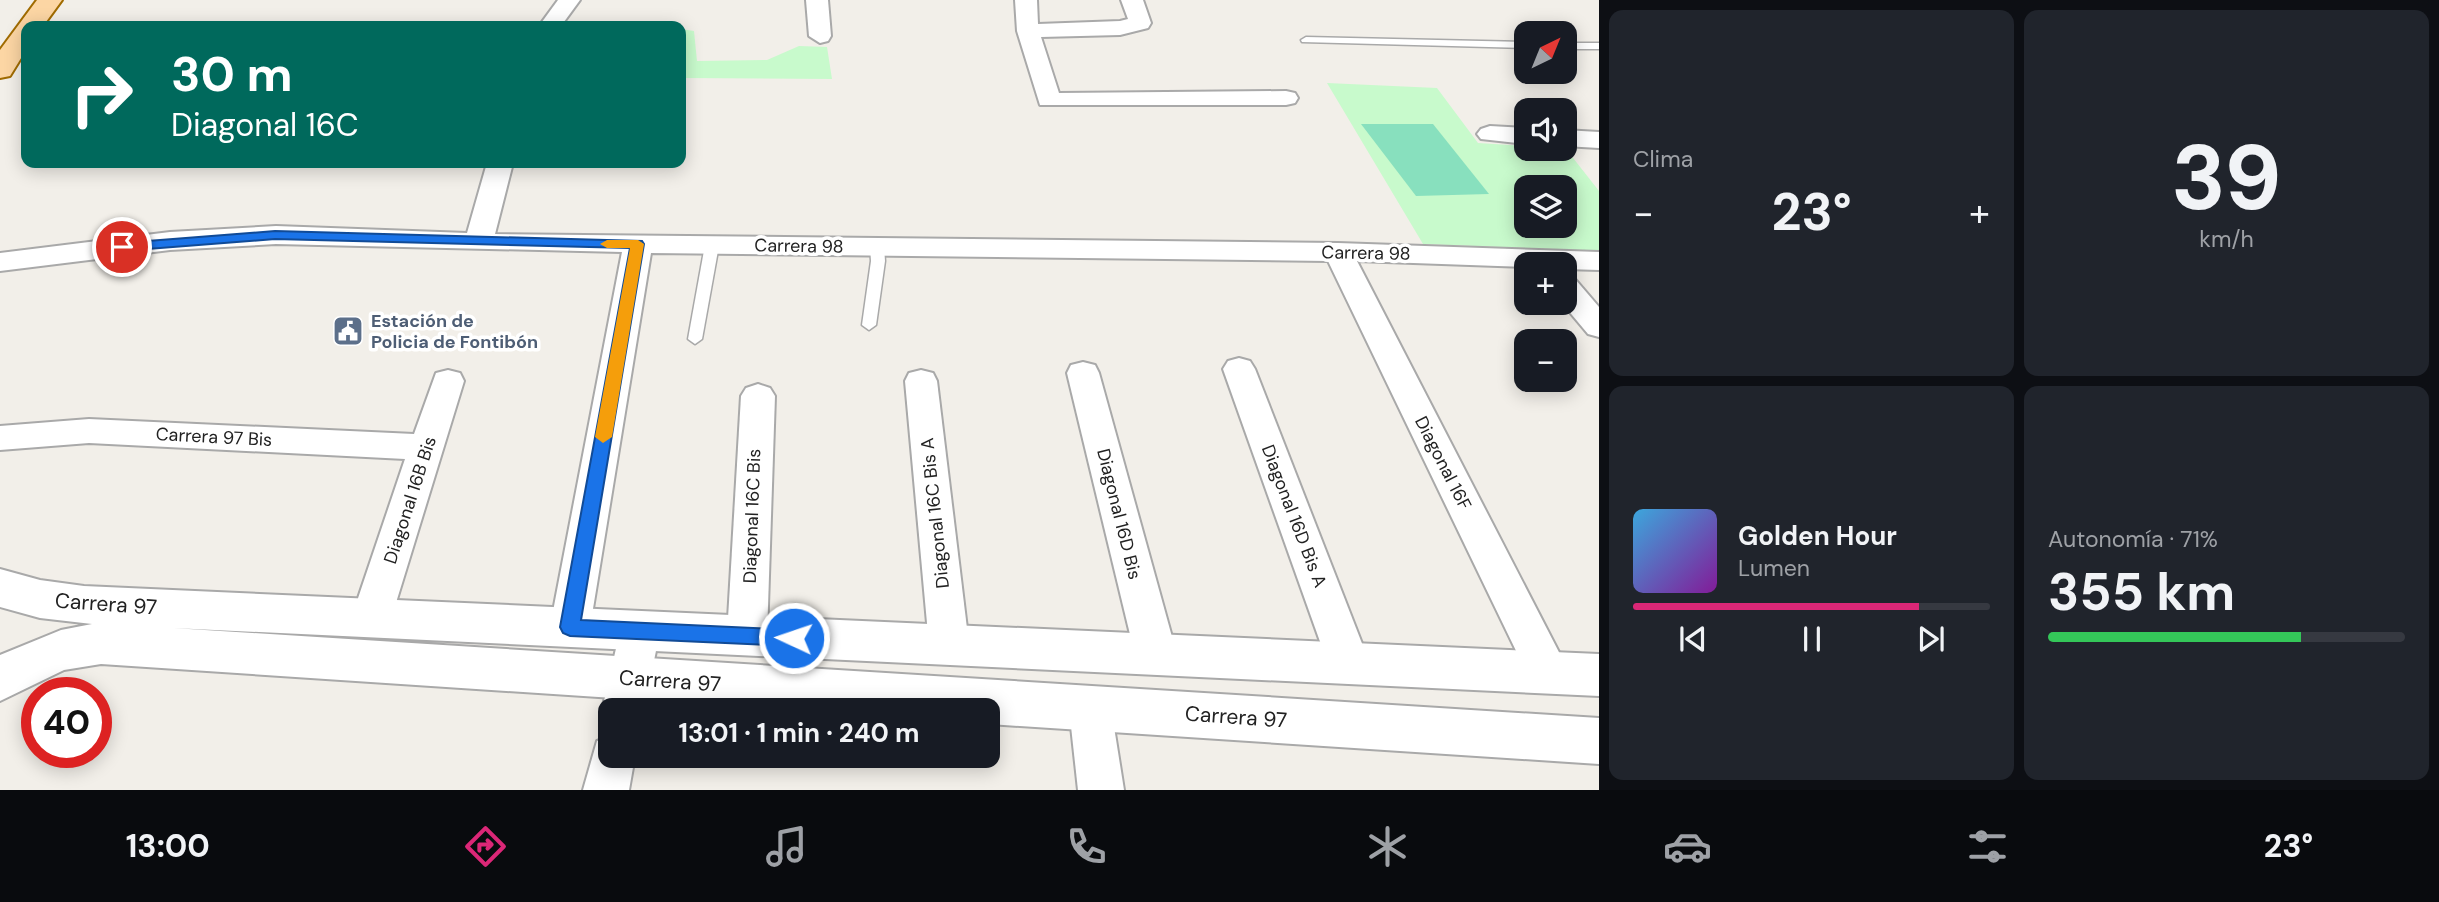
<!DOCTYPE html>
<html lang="es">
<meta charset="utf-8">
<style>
body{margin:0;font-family:"DM Sans",sans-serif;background:#20242c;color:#f1f3f6;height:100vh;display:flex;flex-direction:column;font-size:26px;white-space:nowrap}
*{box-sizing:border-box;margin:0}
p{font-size:23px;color:#9ea1a6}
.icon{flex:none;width:38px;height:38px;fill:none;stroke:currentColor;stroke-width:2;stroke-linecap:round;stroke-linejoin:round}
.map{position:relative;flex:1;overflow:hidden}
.panel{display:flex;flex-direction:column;gap:10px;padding:10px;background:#0d0f14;width:840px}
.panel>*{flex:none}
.banner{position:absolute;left:21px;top:21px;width:665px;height:147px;border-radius:14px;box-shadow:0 4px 18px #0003;background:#00695c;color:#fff;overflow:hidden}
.needle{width:46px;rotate:43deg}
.controls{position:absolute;left:1514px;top:21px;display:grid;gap:14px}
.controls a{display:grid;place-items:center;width:63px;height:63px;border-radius:14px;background:#171b24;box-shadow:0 4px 18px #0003;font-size:35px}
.speed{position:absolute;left:21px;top:677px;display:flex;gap:14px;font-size:35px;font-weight:700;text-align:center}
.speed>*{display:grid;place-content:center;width:91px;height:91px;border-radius:50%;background:#171b24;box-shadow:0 4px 18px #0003;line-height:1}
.speed .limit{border:10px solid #d22;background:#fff;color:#111}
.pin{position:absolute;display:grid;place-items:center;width:60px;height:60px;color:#fff;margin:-30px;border:4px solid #fff;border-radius:50%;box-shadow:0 2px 7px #0007}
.me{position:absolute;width:77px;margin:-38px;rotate:273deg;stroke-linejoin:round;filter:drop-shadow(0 0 5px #0008)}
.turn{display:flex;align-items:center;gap:24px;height:147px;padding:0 35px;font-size:32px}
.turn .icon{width:91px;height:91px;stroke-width:2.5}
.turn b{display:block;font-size:49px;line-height:60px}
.big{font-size:52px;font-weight:700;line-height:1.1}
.panel .card{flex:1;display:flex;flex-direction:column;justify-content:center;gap:10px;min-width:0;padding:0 24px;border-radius:14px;background:#20242c}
.panel .dial{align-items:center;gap:0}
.dial b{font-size:91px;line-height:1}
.song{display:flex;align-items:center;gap:21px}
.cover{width:84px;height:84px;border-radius:10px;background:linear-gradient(135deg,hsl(200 70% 55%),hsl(290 70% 35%))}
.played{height:7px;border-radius:4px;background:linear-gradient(90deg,#db2777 80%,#363941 80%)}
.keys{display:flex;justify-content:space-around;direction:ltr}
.heat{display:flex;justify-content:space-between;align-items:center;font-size:38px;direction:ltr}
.charge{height:10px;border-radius:5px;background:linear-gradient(90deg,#34c759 71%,#363941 0)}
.panel .tiles{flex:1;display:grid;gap:10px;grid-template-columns:repeat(2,1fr)}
.trip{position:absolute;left:598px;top:698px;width:402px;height:70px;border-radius:14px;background:#171b24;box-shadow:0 4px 18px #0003;font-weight:700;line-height:70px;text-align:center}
.menu{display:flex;height:112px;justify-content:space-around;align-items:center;background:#090b0e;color:#9ea1a6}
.menu .icon{width:49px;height:49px}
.menu .active{color:#db2777}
.menu b{font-size:32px;color:#f1f3f6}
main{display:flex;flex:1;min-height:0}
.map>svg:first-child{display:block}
.park{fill:#c8facc;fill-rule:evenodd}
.pitch{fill:#88e0be}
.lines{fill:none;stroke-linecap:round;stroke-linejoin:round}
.service-casing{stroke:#a9a9a9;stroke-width:3}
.minor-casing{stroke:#a9a9a9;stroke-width:4}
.tertiary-casing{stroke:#a9a9a9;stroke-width:4}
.primary-casing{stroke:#a06b00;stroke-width:4}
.service{fill:#fff;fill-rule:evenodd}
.minor{fill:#fff;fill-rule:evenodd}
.tertiary{fill:#fff;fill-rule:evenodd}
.primary{fill:#fcd6a4;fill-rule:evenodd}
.route{fill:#1a73e8;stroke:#114b97;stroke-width:2}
.slow{fill:#f59e0b}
.labels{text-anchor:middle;stroke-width:7;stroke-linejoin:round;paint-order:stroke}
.street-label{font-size:18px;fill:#222;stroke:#fff}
.service-label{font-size:18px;font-weight:bold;fill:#4e5e75;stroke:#fff;text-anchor:start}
.near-street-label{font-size:21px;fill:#222;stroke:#fff}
</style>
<main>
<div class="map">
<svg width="1599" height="790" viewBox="0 0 1599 790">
<rect width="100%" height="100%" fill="#f2efe9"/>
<g class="park">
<path d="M681 29 694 31 697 61 767 60 799 46 827 47 832 79 681 78Z"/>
<path d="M1327 83 1437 88 1478 143 1526 146V149H1566L1599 191V251L1423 244ZM1526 187H1564V226H1526Z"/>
</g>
<path class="pitch" d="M1361 124H1433L1489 194 1416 196Z"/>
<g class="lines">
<g class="service-casing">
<g id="service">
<path d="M1306 37 1526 42V48L1302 42 1301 40Z"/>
<rect x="1564" y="43" width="35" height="6"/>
<path d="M712 241 719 245 702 339 695 344 688 339 705 245Z"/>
<path d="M877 243 884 247 885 261 876 325 869 330 862 325 871 261 870 247Z"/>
</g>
</g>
<g class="minor-casing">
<g id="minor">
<path d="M558 0H580L561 26H539Z"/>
<path d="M806 0H828L831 36 828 41 820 43 809 36Z"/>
<path d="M1015 0H1037L1038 24 1120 21 1128 19 1121 0H1143L1151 23 1148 28 1120 35 1041 37 1059 93 1286 91 1295 93 1298 98 1295 103 1286 105H1040L1017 31Z"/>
<path d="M1490 126 1526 128V144L1481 139 1477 134 1481 129Z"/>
<path d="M1564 130 1599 132V148L1564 146Z"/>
<path d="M487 163H513L495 234 1338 243 1599 252V270L1564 269V264H1526V267L1357 261 1563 660 1569 673 1563 686 1548 691 1533 686 1328 261 651 253 590 627 584 639 570 644 556 639 550 627 622 252 276 244 170 250 0 271V253L170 232 276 226 467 233Z"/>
<path d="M1564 277 1575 279 1599 307V337L1588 334 1562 303H1564Z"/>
<path d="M1239 358 1250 361 1255 369 1370 664 1364 677 1349 682 1334 677 1328 664 1223 369 1228 361Z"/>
<path d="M1083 362 1095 365 1099 373 1177 655 1171 668 1156 673 1141 668 1135 655 1067 373 1071 365Z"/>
<path d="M448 370 460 373 464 381 391 619 385 631 371 636 357 631 351 619 405 459 89 443 0 450V426L89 419 414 434 436 373Z"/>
<path d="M921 370 933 373 937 381 969 645 963 657 949 662 935 657 929 645 905 381 909 373Z"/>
<path d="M758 384 770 388 775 396 767 636 761 648 747 653 733 648 727 636 741 396 746 388Z"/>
<path d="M640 614 654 619 660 631 644 710H611V725L602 710 620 631 626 619Z"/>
<path d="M1090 689 1105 694 1111 708 1124 790H1078L1069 708 1075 694Z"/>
<path d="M611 736V756H635L629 790H583L597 741Z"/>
</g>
</g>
<g class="tertiary-casing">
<path id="tertiary" d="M0 569 40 580 84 586 1599 654V696L173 628 1599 718V764L989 724V710H794L101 664 64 670 0 701V655L61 630 92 624 40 618 0 607Z"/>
</g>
<g class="primary-casing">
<path id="primary" d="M37 0H62L43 26H26V50L10 76 0 78V50Z"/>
</g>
<use href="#service" class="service"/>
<use href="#minor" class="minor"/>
<use href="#tertiary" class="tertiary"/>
<use href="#primary" class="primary"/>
</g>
<path class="route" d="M275 231 642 241 644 244 581 620 794 630 801 632 804 638 801 644 794 646 570 636 563 633 560 627 630 248 275 239 122 251 115 247 122 243Z"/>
<path class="slow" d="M638 240 644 244 612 437 603 443 595 437 630 248H607L600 244 607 240Z"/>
<defs>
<g id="civic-square" transform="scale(1.575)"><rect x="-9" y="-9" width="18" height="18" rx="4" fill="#5c6f8a" stroke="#fff"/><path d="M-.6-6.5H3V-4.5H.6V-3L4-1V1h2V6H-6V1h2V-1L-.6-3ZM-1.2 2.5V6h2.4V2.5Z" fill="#fff"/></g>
</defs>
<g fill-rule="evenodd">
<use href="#civic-square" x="348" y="331"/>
</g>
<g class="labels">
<g class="street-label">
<text transform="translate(799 246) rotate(1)" y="6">Carrera 98</text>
<text transform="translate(1366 253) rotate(1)" y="6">Carrera 98</text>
<text transform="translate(214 437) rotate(3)" y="6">Carrera 97 Bis</text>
<text transform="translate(1443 463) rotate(63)" y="6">Diagonal 16F</text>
<text transform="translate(410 500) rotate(-72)" y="6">Diagonal 16B Bis</text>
<text transform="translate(935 513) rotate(-96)" y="6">Diagonal 16C Bis A</text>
<text transform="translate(1119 514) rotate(76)" y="6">Diagonal 16D Bis</text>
<text transform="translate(752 516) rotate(-88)" y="6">Diagonal 16C Bis</text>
<text transform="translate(1294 516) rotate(69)" y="6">Diagonal 16D Bis A</text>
</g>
<g class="service-label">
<text x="371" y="327">Estación de<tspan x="371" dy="21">Policia de Fontibón</tspan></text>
</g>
<g class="near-street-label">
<text transform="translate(106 604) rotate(4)" y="7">Carrera 97</text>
<text transform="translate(670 681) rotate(4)" y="7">Carrera 97</text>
<text transform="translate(1236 717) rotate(4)" y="7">Carrera 97</text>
</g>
</g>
</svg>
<div class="controls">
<a><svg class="needle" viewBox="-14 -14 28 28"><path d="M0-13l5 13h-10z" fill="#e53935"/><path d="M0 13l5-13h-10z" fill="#9ea1a6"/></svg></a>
<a><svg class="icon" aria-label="sound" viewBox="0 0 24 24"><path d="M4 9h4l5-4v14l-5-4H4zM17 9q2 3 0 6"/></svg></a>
<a><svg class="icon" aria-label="layers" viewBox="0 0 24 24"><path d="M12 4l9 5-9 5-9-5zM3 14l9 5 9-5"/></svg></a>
<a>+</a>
<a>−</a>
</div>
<div class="speed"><div class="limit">40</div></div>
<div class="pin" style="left:122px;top:247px;background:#d93025"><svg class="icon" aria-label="arrive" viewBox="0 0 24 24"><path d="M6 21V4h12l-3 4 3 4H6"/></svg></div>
<svg class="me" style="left:794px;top:638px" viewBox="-20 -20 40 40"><circle r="17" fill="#1a73e8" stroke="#fff" stroke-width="3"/><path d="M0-11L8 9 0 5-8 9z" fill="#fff"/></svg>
<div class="trip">13:01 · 1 min · 240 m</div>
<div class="banner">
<div class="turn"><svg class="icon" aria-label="right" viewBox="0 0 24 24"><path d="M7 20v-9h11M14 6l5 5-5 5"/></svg><div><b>30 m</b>Diagonal 16C</div></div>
</div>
</div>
<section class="panel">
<div class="tiles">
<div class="card"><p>Clima</p>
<div class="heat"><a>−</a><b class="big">23°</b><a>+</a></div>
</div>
<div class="card dial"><b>39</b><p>km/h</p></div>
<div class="card">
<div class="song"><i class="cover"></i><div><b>Golden Hour</b><p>Lumen</p></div></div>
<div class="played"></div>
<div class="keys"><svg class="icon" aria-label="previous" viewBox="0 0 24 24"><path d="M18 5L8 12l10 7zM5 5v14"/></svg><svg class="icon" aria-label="pause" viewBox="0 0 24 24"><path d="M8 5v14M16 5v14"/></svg><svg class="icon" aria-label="next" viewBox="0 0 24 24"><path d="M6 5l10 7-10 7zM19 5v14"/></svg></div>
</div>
<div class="card"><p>Autonomía · 71%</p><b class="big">355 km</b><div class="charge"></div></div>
</div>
</section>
</main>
<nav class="menu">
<b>13:00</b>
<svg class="icon active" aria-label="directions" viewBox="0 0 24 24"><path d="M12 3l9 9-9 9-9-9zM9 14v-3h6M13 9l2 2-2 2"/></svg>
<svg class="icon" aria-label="music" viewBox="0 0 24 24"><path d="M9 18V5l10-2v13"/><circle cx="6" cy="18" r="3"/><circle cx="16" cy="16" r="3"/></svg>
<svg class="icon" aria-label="phone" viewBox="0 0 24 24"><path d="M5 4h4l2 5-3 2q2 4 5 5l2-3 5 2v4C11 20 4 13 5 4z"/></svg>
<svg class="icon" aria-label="climate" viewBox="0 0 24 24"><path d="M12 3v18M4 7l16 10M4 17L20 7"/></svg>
<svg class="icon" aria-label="car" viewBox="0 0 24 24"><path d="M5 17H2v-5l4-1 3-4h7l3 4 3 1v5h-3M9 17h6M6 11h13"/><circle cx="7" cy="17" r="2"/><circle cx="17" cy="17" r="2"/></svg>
<svg class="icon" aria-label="filters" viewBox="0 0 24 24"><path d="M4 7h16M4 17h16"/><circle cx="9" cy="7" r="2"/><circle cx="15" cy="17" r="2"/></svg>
<b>23°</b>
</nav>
